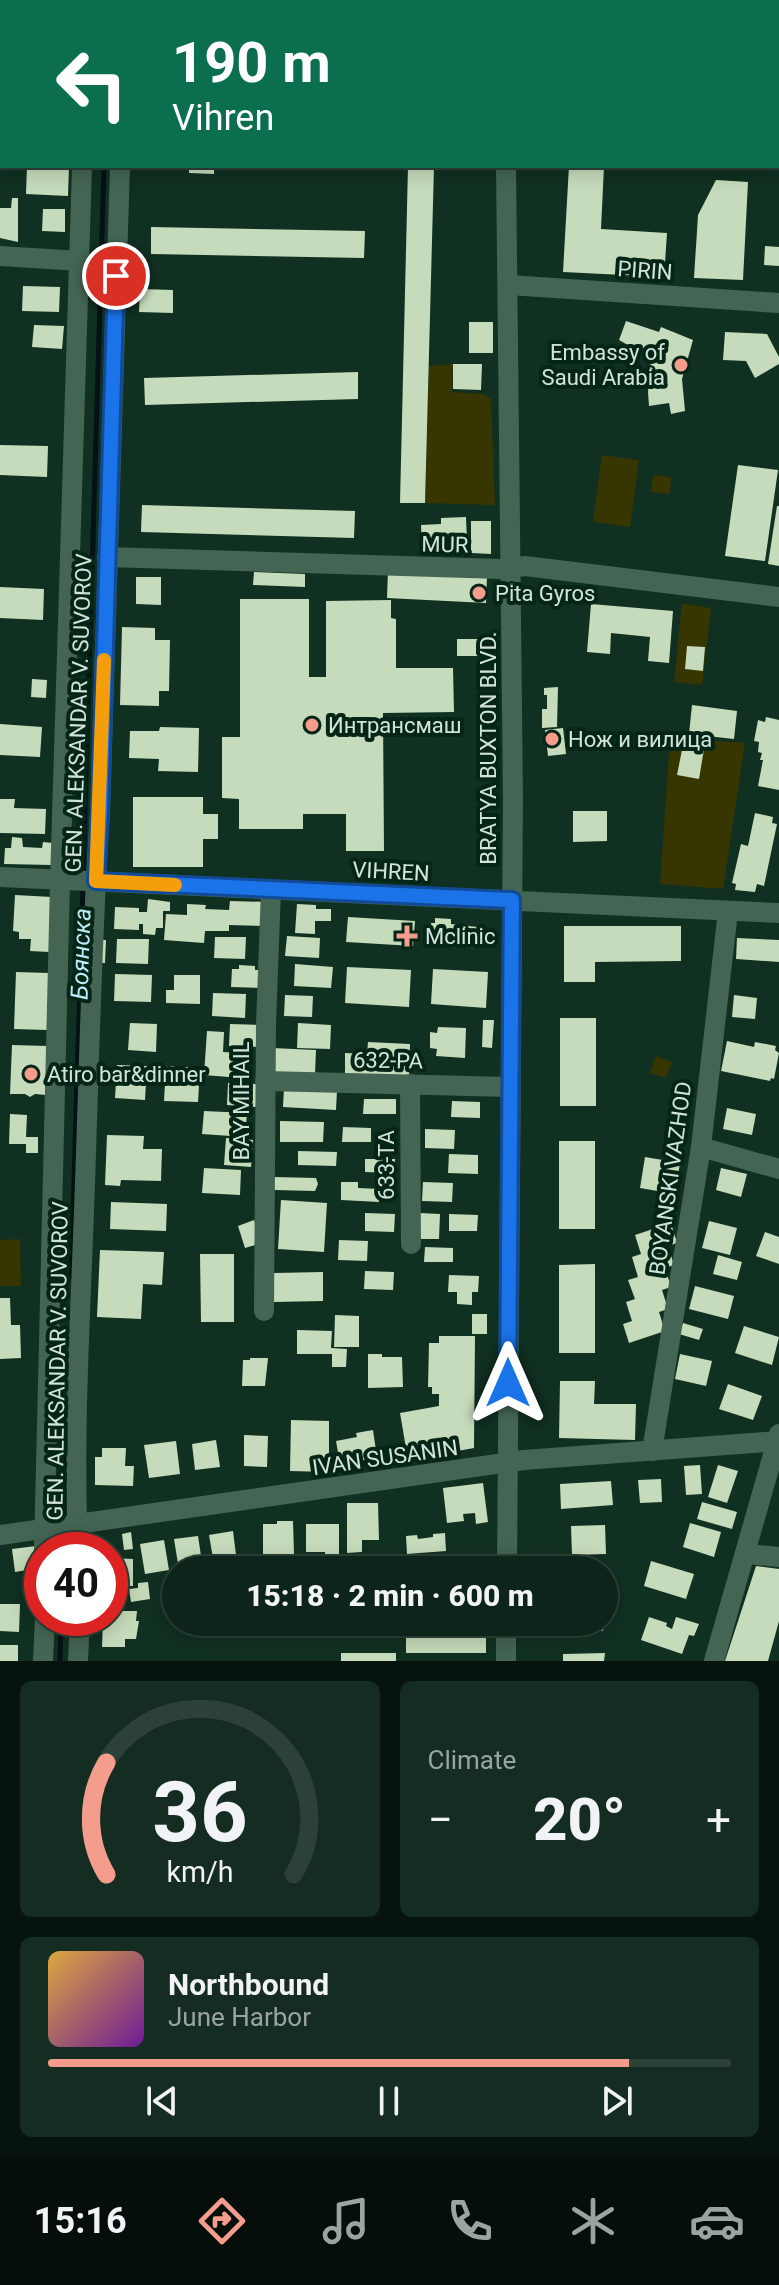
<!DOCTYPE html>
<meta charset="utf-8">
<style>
body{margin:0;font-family:Roboto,sans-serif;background:#152c22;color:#f1f3f6;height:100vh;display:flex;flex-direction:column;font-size:30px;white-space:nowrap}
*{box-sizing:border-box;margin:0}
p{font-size:26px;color:#9aa4a2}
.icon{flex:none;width:44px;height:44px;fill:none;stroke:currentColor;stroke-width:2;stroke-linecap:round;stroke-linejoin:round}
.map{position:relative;height:1661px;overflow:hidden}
.drawer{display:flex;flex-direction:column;gap:20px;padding:20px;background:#07140e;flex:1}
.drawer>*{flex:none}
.banner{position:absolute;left:0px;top:0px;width:780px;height:168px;box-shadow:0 4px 20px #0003,0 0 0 2px #2c4138;background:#0b6e4f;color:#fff;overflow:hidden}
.speed{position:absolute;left:24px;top:1532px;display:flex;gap:16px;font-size:40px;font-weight:700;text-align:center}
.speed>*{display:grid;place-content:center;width:104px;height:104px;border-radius:50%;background:#0c2419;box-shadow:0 4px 20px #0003,0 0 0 2px #2c4138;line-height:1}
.speed .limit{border:12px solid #d22;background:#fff;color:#111}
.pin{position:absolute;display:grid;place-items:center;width:68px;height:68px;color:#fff;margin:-34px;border:4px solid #fff;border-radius:50%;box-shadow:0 2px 8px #0007}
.me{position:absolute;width:88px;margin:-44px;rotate:0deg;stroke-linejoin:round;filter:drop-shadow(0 0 6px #0008)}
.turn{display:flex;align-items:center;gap:28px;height:168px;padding:0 40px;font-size:36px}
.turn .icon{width:104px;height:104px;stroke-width:2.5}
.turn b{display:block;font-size:56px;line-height:68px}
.big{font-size:60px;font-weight:800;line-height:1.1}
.drawer .widget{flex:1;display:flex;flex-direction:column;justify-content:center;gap:12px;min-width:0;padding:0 28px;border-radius:12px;background:#152c22}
.drawer .dial{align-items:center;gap:0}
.dial svg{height:208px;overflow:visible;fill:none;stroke:#2c4138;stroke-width:7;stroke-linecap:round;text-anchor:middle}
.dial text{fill:#f1f3f6;stroke:none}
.song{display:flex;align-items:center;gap:24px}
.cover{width:96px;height:96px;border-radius:12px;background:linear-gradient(135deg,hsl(40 70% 55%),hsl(280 70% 35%))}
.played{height:8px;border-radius:4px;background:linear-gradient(90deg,#f49d8c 85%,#2c4138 85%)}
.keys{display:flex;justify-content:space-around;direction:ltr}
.heat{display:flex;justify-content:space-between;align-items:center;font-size:44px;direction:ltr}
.drawer .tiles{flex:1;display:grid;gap:20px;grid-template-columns:1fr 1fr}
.widget:last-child{grid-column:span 2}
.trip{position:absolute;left:162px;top:1556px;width:456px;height:80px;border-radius:40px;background:#0c2419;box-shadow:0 4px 20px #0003,0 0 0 2px #2c4138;font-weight:800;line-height:80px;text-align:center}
.tabs{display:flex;height:128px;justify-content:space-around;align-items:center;background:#050e0a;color:#9aa4a2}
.tabs .icon{width:56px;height:56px}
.tabs .active{color:#f49d8c}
.tabs b{font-size:36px;color:#f1f3f6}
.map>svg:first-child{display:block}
.green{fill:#373601}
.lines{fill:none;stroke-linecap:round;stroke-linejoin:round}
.stream{stroke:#051215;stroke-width:5}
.building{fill:#c6dbbb}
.minor{stroke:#446553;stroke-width:20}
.route-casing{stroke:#114b97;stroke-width:20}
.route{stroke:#1a73e8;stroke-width:14}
.slow{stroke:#f59e0b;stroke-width:14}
.poi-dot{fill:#f49d8c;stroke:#052617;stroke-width:3}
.labels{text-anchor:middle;stroke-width:8;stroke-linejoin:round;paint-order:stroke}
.street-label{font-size:22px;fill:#d2e4da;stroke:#052617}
.poi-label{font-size:22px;fill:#d2e4da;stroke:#052617;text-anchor:start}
.water-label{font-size:24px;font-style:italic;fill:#bcedf7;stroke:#052617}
</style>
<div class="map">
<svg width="779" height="1661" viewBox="0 0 779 1661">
<rect width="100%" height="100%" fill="#103021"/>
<g class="green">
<path d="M453 364 452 392 484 394 491 399 495 505 425 503 429 366Z"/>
<path d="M602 455 639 460 630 527 593 522Z"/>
<path d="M653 475 671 477 670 494 651 492Z"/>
<path d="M682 603 711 608 702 685 674 682Z"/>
<path d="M670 738 745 743 723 889 660 884Z"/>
<path d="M656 1056 672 1062 666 1078 650 1073Z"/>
<path d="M20 1239 21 1286H0V1240Z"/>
</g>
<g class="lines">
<g class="stream">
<path d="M109 2V0"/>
<path d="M83 877 104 166"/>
<path d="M71 1277 83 887"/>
<path d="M64 1521 67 1443"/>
<path d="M63 1550 64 1531"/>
<path d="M60 1661 61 1618"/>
</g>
</g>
<g class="building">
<path d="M27 166H69L68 196 26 194Z"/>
<path d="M189 166H214V174L189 173Z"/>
<path d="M408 166H434L425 503H400Z"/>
<path d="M569 166H604L601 229 667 233 664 277 563 272Z"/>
<path d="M716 180 748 182 743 280 694 278 698 215Z"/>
<path d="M12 198H18V242L0 238V208H11Z"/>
<path d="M43 209H65V232L42 231Z"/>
<path d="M151 227 365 231 364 258 151 254Z"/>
<path d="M765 246 779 247V266L764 265Z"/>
<path d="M23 286 60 287 59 312 22 311Z"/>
<path d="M140 289 173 290V313L139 312Z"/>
<path d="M626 321 659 332 661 327 693 340 682 379 685 411 671 414 669 403 649 406 648 392 651 358 619 340Z"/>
<rect x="469" y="322" width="24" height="31"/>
<path d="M34 325 64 326 62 349 32 347Z"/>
<path d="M725 332 767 334 779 357V364L755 378 746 361 723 360Z"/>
<path d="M453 364H482L481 390 453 389Z"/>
<path d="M358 372V399L145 405 144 378Z"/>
<path d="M0 445 48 446 47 477 0 475Z"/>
<path d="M738 465 778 470 765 561 725 556Z"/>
<path d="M142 505 355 511 354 538 141 532Z"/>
<path d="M777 506H779V566L768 564Z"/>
<path d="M466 517 467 542 442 543V548L422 549 421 525 441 524V518Z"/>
<path d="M471 521H491V554L471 553Z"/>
<path d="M388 569 487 576 486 603 387 598Z"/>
<path d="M254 572 305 574V587L253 585Z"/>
<path d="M136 577H161V605L136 604Z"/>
<path d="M0 587 44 589 43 620 0 618Z"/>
<path d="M240 599H309V677H326V601L391 600V618L396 619V668H453L454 712 383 713 384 851H346V814H303V829H239V799L222 798V737H240Z"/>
<path d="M591 604 673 611 669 663 648 661 650 637 611 633 610 654 587 652Z"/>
<path d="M122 627 155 628V640H170L169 691H159V706L120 705Z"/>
<rect x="457" y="639" width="32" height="17"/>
<path d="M687 646 705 647 703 671 685 669Z"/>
<path d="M32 679 47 680 46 698 31 697Z"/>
<path d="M558 687 557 727 542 728V709H547V695H544V688Z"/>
<path d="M692 705 737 711 734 739 689 734Z"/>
<path d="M766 717 779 720V790L758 786 763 760H760L762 753 758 752 759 742 754 741 758 720 765 722Z"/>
<path d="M0 724 42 727 40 757 0 755Z"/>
<path d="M160 727 199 728 198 772 158 771 159 759 129 758 130 731H159Z"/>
<path d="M563 728 566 754 548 756 545 730Z"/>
<path d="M683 745 704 749 699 779 677 775Z"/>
<path d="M133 797H203V814H218V839H203V867H133Z"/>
<path d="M0 799H15L14 808 46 809 45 834 0 833Z"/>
<path d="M573 811H607V841L573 842Z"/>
<path d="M755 813 773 817 772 823 777 824 764 886 757 884 755 892 735 890 736 884 732 883 741 844 748 846Z"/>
<path d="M12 837 22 838 23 847 42 848 43 842 53 843 52 865 4 864 5 848H11Z"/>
<path d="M15 895 52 897 49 952 30 951 31 939H19V932L13 931Z"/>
<path d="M148 899 170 902V911H163V928H156L155 935 143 934V924H139V930L114 929 115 907 139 908V912H147Z"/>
<path d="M230 901 270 902 269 926 229 925V931H205L204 943 164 940 166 914 187 915V904L206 905 205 909 229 910Z"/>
<path d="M297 904 316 905V909H331V921H315V934L295 933Z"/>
<path d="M348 917 415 921 413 946 346 942Z"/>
<path d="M435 918 451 919V924L477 927 476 944H473V948L429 946 431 923H435Z"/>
<path d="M564 926H681V961L595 962V982H564Z"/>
<path d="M287 936 320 938 319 958 285 956Z"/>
<path d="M215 937H246L245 959 214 958Z"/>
<path d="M737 938 779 940V962L736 959Z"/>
<path d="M117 939H149L148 964 116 963Z"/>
<path d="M98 940H106L105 963H98Z"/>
<path d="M295 964 333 967 331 988 294 986Z"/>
<path d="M239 965 255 966V970H263L262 988 231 987 232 969H239Z"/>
<path d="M347 967 411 970 409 1007 345 1003Z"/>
<path d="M433 969 488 972 486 1008 431 1004Z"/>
<path d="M16 972 49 973 47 1030 14 1029Z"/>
<path d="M115 974 152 975 151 1002 114 1001Z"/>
<path d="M174 975H200V1004L166 1003V990H174Z"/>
<path d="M213 993 246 994 245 1018 212 1016Z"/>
<path d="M285 995 313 996 312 1017 284 1016Z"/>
<path d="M734 995 757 998 755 1019 732 1017Z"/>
<rect x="560" y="1018" width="36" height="88"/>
<path d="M483 1020H494L492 1048 482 1047Z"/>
<path d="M130 1023 157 1024 156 1052 128 1050Z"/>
<path d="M298 1023 331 1025 330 1049 297 1048Z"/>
<path d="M230 1024 261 1025 260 1047 229 1046Z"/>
<path d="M438 1027 466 1028 465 1058 436 1056 437 1049 430 1048V1032L437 1033Z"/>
<path d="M207 1031 224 1032 223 1052 242 1053 241 1078 204 1075Z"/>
<path d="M727 1041 754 1047 755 1042 776 1046 775 1050 779 1053 774 1079 771 1078 770 1081 721 1071Z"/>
<path d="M368 1042 410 1044 409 1079 345 1077V1053L367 1054Z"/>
<path d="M12 1045 48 1046 46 1095 35 1094 30 1097 25 1094H10Z"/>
<path d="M272 1048 316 1050 315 1074 271 1072Z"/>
<path d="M117 1065 147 1066 145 1100 115 1098Z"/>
<path d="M166 1066 200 1068 198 1102 164 1101Z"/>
<path d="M228 1083 257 1084 256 1107 227 1105Z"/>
<path d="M284 1087 337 1090 336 1110 283 1107Z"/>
<path d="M364 1099H396V1114H363Z"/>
<path d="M452 1101 480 1102V1118L451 1117Z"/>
<path d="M727 1108 756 1114 752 1135 723 1129Z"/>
<path d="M204 1111 247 1113 245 1137 202 1134Z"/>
<path d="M10 1114 27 1115 26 1137H38V1153H26V1144H9Z"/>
<path d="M280 1121 324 1122 323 1142H280Z"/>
<path d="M343 1127 371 1128V1142H342Z"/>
<path d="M425 1129 455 1130 454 1149 425 1148Z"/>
<path d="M107 1135 144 1136 143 1149H162L161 1181 121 1180 120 1186 105 1185Z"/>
<path d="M226 1138 253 1140 251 1167 224 1165Z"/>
<rect x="559" y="1141" width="36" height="88"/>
<path d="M298 1151 337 1152 336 1166 298 1165Z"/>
<path d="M449 1154 478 1155V1174L448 1173Z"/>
<path d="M645 1157 680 1163 675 1194 640 1188Z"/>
<path d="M365 1159H395L394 1173 365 1172Z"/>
<path d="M204 1168 241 1170 240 1195 202 1193Z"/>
<path d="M721 1168 747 1174 741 1197 716 1190Z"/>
<path d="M274 1177 316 1178 318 1184 315 1191 274 1190Z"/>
<path d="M341 1182H358V1188L380 1189 379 1202 341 1200Z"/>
<path d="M423 1182 453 1183 452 1202 422 1201Z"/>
<path d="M281 1200 327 1203 324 1252 278 1249Z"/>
<path d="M111 1202 167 1204 166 1231 110 1229Z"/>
<path d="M365 1213 395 1214 394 1232 365 1231Z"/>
<path d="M420 1213 440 1214 439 1239H420Z"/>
<path d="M449 1214 478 1215 477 1231H449Z"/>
<path d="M254 1220 262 1243 245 1248 238 1226Z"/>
<path d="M709 1221 737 1228 730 1255 702 1248Z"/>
<path d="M671 1223 677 1243 668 1246 674 1265 665 1268 671 1287 662 1290 668 1309 659 1312 665 1331 629 1343 623 1324 632 1321 626 1302 635 1299 628 1280 638 1277 632 1257 641 1254 635 1235Z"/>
<path d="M765 1232 779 1237V1264L756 1256Z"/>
<path d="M339 1240 368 1241 367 1261 338 1260Z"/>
<path d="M425 1247 453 1248V1262H424Z"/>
<path d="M100 1250 164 1252 162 1285 143 1284 141 1319 97 1317Z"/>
<path d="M200 1254H234V1322H201Z"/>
<path d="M718 1255 742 1262 737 1280 713 1274Z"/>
<path d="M595 1264V1353H559V1265Z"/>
<path d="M365 1271 394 1272 393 1290 364 1289Z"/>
<path d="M323 1272V1301L274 1302V1273Z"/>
<path d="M449 1275 479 1276 478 1292H472V1305L457 1304V1292H448Z"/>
<path d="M695 1286 734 1296 728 1319 689 1309Z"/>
<path d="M0 1298H10L11 1325H20L21 1358 0 1359Z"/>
<rect x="472" y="1314" width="15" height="20"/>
<path d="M335 1315 359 1316V1347H334Z"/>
<path d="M683 1323 703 1329 699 1340 679 1334Z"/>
<path d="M744 1326 779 1337 772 1365 735 1353Z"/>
<path d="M297 1330 332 1331 331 1348 347 1349 346 1367H332V1354H297Z"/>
<path d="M439 1336H475L474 1448 408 1460 400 1413 439 1406V1394H432V1387H428L429 1343H439Z"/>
<path d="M368 1354H382V1357H402L403 1387 368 1388Z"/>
<path d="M680 1354 712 1361 706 1386 675 1379Z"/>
<path d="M250 1358H268L265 1386H242L243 1360H250Z"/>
<path d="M560 1381H595L594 1404H636L635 1440 559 1438Z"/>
<path d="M728 1384 762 1396 753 1420 719 1409Z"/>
<path d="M291 1420 329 1421V1472L290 1471Z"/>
<path d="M373 1430 377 1458 340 1464 336 1441 357 1437 356 1433Z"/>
<path d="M244 1435 268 1436 267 1467 244 1466Z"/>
<path d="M216 1440 220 1467 195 1470 192 1444Z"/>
<path d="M176 1441 180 1474 149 1478 144 1445Z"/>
<path d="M102 1448H126L125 1466H134L133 1486 95 1485V1457H102Z"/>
<path d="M700 1465 702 1494 686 1495 684 1466Z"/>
<path d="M718 1465 738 1471 727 1503 708 1497Z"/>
<path d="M661 1479 662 1502 640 1503 638 1480Z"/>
<path d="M611 1481 613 1505 561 1509 560 1484Z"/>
<path d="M483 1483 488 1522 476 1524 475 1513 463 1514 464 1521 447 1523 443 1488Z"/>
<path d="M702 1502 737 1512 732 1529 697 1519Z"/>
<path d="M347 1503H378L379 1540H362V1552L347 1553Z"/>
<path d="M277 1521H293L294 1554 263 1555V1524H277Z"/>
<path d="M690 1523 721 1532 714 1557 683 1547Z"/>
<path d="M306 1524H339V1558H325V1552H306Z"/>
<path d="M605 1525 606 1554 572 1555 571 1526Z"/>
<path d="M233 1531 236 1555 213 1558 209 1535Z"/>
<path d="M131 1532 133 1549 124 1550 122 1534Z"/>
<path d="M445 1533 446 1551 407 1554 406 1536 417 1535 418 1539 433 1537V1534Z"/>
<path d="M198 1536 203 1569 179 1570 174 1539Z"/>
<path d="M164 1540 169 1570 145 1574 140 1544Z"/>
<path d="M36 1546 39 1568 15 1572 12 1549Z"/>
<path d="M110 1558 133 1559V1586H110Z"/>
<path d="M651 1561 694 1574 686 1599 644 1586Z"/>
<rect x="404" y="1563" width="20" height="7"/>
<path d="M756 1566 779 1569V1621L768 1661H725Z"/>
<path d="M148 1582 150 1599 131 1602 129 1589 138 1588V1583Z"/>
<path d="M173 1584 175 1595 168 1596 166 1585Z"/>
<path d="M0 1604H20L19 1632 0 1631Z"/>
<path d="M110 1611H137L136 1621H139L136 1639H125V1647H102L103 1618H110Z"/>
<path d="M649 1617 667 1623 666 1626 672 1629 676 1617 699 1624 694 1636 689 1635 682 1654 641 1640Z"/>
<path d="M259 1622H292L282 1631 259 1630Z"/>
<path d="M561 1622H604L603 1631 561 1628Z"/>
<rect x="406" y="1631" width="80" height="22"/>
<rect x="0" y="1645" width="18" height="16"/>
<rect x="341" y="1653" width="55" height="8"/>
<path d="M605 1653 604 1661H563V1654Z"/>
</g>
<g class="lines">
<g class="minor">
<path d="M486 0V2"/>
<path d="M86 2V0"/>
<path d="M125 2V0"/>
<path d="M506 166 513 799 507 1570"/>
<path d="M0 256 80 261"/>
<path d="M509 285 779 303"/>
<path d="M107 557 501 569 525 566 779 597"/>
<path d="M0 877 779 913"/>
<path d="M265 1081 510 1087"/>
<path d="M410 1084 411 1244"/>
<path d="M701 1147 779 1169"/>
<path d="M264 1311 266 1024 271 890"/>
<path d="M652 1451 701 1147 728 911"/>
<path d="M0 1535 524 1460 779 1441"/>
<path d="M44 1550 60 881 82 166"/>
<path d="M78 1550C73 1438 80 1324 84 1211 89 1078 91 945 100 812L120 166"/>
<path d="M747 1554 779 1557"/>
<path d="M43 1661 45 1618"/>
<path d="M78 1661 80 1618"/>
<path d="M506 1661V1622"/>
<path d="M714 1661 779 1434"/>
</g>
</g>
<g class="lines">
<g class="route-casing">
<path id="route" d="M116 276 100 812 96 881 512 900 508 1383"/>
</g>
<use href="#route" class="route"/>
<path class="slow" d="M104 660 96 881 175 885"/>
</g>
<g class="poi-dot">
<circle cx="681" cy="365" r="8"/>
<circle cx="479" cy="593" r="8"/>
<circle cx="312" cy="725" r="8"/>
<circle cx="552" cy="739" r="8"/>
<path d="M403 924h8v8h8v8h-8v8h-8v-8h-8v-8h8z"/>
<circle cx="31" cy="1074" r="8"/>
</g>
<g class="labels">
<g class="street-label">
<text transform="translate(645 270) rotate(4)" y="8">PIRIN</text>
<text transform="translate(445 544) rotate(1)" y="8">MUR</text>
<text transform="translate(78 713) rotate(-88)" y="8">GEN. ALEKSANDAR V. SUVOROV</text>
<text transform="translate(488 748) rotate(-90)" y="8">BRATYA BUXTON BLVD.</text>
<text transform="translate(391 871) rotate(3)" y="8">VIHREN</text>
<text transform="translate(388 1060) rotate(1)" y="8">632-РА</text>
<text transform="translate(241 1101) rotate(-90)" y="8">BAY MIHAIL</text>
<text transform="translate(386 1165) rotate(-90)" y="8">633-ТА</text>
<text transform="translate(670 1178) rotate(-82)" y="8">BOYANSKI VAZHOD</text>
<text transform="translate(57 1361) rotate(-89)" y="8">GEN. ALEKSANDAR V. SUVOROV</text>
<text transform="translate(385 1457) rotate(-8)" y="8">IVAN SUSANIN</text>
</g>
<g class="poi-label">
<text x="665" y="360" text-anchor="end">Embassy of<tspan x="665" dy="25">Saudi Arabia</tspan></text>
<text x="495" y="601">Pita Gyros</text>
<text x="328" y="733">Интрансмаш</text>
<text x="568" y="747">Нож и вилица</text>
<text x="425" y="944">Mclinic</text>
<text x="47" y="1082">Atiro bar&amp;dinner</text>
</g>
<g class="water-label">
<text transform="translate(81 954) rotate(-88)" y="8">Боянска</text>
</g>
</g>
</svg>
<div class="speed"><div class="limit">40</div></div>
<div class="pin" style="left:116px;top:276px;background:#d93025"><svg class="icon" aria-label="arrive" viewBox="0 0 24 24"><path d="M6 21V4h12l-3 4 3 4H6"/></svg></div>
<svg class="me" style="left:508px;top:1383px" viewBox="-20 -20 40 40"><path d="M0-17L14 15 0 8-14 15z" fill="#1a73e8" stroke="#fff" stroke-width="4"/></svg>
<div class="trip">15:18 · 2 min · 600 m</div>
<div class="banner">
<div class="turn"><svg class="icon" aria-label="left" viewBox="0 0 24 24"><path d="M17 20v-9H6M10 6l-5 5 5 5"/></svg><div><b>190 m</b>Vihren</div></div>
</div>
</div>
<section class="drawer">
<div class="tiles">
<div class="widget dial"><svg viewBox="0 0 100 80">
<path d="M14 69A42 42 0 1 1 86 69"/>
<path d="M14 69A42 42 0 0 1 14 26" stroke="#f49d8c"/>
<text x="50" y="56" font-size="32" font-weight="700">36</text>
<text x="50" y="72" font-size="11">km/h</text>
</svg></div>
<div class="widget"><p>Climate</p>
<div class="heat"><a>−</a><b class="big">20°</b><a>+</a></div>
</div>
<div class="widget">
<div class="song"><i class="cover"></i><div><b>Northbound</b><p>June Harbor</p></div></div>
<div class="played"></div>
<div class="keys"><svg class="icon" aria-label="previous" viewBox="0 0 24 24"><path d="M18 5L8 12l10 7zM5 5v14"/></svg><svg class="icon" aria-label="pause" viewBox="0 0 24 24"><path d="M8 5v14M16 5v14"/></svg><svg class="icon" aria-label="next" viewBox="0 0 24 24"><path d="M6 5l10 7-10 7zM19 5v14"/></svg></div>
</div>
</div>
</section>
<nav class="tabs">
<b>15:16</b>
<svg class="icon active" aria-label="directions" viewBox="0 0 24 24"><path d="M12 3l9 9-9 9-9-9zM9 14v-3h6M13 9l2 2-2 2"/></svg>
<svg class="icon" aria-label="music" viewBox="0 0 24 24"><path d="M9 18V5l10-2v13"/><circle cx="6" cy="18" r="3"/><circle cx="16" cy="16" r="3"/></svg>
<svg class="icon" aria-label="phone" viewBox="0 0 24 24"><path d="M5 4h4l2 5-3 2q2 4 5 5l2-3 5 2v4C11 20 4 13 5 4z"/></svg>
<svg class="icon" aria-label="climate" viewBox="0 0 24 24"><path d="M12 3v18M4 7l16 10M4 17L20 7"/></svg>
<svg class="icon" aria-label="car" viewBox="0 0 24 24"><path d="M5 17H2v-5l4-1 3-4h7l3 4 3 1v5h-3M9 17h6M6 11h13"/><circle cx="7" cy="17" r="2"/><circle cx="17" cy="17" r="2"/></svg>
</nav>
